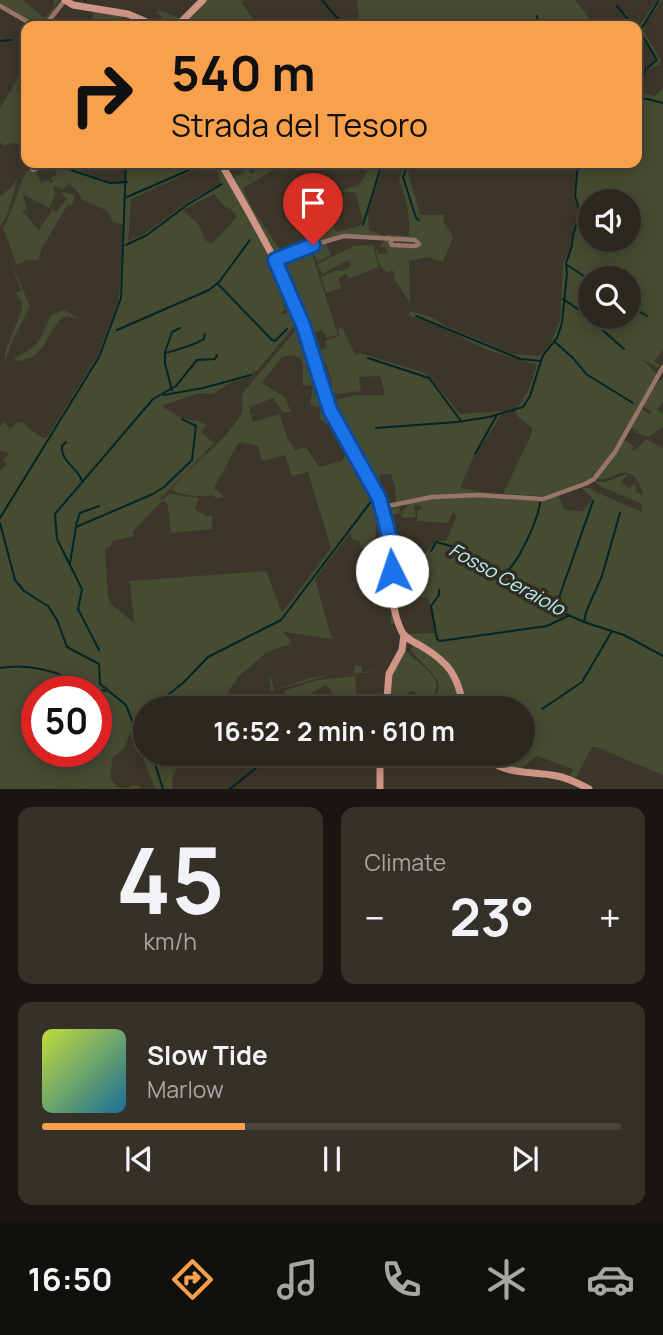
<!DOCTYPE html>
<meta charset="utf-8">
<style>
body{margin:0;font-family:Manrope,sans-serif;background:#353028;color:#f1f3f6;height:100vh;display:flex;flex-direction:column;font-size:26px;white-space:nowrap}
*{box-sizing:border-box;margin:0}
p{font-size:23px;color:#a7a6a4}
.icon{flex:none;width:38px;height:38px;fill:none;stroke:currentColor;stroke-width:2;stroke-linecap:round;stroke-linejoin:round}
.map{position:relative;height:789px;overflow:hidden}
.drawer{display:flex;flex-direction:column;gap:18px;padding:18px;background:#191611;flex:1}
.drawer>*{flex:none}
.banner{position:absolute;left:21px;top:21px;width:621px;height:147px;border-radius:14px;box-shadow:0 4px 18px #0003,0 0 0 2px #48443d;background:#f8a04b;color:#111;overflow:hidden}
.fabs{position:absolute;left:578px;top:189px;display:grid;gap:14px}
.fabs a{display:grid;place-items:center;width:63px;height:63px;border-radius:50%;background:#2d281f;box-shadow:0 4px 18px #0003,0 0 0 2px #48443d;font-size:35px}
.speed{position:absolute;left:21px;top:676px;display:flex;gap:14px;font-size:35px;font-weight:700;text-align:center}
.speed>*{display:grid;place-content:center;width:91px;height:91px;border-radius:50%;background:#2d281f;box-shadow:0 4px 18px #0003,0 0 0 2px #48443d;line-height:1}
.speed .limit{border:10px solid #d22;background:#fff;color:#111}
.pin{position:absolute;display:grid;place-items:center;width:60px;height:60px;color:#fff;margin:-72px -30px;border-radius:50% 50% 50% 0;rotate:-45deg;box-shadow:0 0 7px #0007}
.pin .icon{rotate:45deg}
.me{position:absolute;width:77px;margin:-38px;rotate:356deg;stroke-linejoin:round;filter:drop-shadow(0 0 5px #0008)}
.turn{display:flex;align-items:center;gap:24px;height:147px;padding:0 35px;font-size:32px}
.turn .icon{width:91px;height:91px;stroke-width:2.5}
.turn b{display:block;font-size:49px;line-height:60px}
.big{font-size:52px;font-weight:700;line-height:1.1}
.drawer .widget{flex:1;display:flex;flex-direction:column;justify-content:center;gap:10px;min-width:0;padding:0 24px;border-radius:14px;background:#353028}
.drawer .dial{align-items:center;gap:0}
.dial b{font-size:91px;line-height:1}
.song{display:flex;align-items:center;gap:21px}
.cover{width:84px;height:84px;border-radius:10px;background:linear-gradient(135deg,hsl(70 70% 55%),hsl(200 70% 35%))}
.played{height:7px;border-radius:4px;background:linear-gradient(90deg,#f8a04b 35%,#48443d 35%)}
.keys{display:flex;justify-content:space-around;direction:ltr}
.heat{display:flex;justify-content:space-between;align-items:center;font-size:38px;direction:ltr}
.drawer .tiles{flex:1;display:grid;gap:18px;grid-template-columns:1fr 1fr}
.widget:last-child{grid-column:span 2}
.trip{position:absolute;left:133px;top:696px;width:402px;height:70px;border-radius:35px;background:#2d281f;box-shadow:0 4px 18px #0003,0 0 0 2px #48443d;font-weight:700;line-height:70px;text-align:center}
.dock{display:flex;height:112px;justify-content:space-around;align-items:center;background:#12100c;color:#a7a6a4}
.dock .icon{width:49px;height:49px}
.dock .on{color:#f8a04b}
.dock b{font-size:32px;color:#f1f3f6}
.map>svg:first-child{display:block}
.green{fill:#454c31;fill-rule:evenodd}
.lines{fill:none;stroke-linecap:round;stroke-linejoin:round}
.stream{stroke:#022529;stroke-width:2}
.street{stroke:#99746b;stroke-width:4.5}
.secondary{stroke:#d09587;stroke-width:7}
.route-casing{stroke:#114b97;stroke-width:18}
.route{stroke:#1a73e8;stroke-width:12}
.labels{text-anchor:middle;stroke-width:7;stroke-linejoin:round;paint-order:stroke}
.water-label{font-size:19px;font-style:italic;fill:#b3f1fb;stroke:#322b1f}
</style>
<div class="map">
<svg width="663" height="789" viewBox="0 0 663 789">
<rect width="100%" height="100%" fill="#3c3529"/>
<g class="green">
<path d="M0 0H22L45 18 54 7V0H59L47 21 30 22 0 4Z"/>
<path d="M207 0H244L241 2 258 26H182L187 22 192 25 193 23 189 20Z"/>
<path d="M357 0H575L594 24 593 26H352L359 16Z"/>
<path d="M657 0H662L646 23 644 31 661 61 660 65 647 70 639 88 642 93 655 96 663 88V350L654 361 660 365 658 368 642 359 657 374 614 451 591 478 585 483 544 496 503 494 532 433V428L517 416 516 410 528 391 537 365 490 351 442 328 405 314H410V311L431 317 446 326 512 354 539 356 551 343 560 320 563 264 571 247 579 211 573 197 577 163H637V90L646 68 655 62 656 57 637 31V26H633L616 6 626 13 635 25 639 26ZM590 201H628V240H590ZM590 278H628V317H590Z"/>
<path d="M159 10 180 18 169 26H161L158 23 163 17 156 13Z"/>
<path d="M94 11 122 15V24L91 26Z"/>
<path d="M21 73 26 74V85L19 83 17 90 26 93 25 144 12 143 4 146 0 142V108Z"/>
<path d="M44 163C76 163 94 180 123 185L126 174 125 163H210L131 199 128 241 144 234 191 200 221 184 215 163H219L227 180 258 231 291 302 283 304 284 308 287 309 281 312 283 315 289 311 295 325 257 371 252 372 253 376 230 383 213 394 199 393 161 406 180 417 195 421 197 420 206 425 201 432 214 443 160 499 162 500 168 494 199 498 195 509 206 516H212V529L171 533 167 502 162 501 132 532 134 536 113 541 110 546 105 549 108 596 111 604 134 623 130 581 266 571 282 613 331 548 308 472 292 476 285 455 262 461 258 446 239 442 214 488 224 497 216 498 213 495C201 498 181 495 171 490 191 463 224 444 241 414 245 407 240 400 243 393L299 326 319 385 377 496 385 525 376 526 375 553 388 554 396 624 391 623V593L371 591 373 568 358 540H353L350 533 315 579 332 639 284 632 285 635 290 639V644L267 652 239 676 228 692 233 709H145V754H191C179 763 169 774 173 789H155L132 730C125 741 127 751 113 756L110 777 117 787 128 788 132 785 140 786 141 789H0V471L7 464 3 460 9 454 7 452 0 451V426L3 422 11 429 16 423 24 422 27 427 43 438 47 437 97 357 119 299 123 225 113 222 107 211 82 199 79 193 69 183 63 190 55 186 53 190 56 193 49 208 25 195 23 196 27 209 22 211 39 230 52 210 57 212 67 198 62 195V192L75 195 72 206 68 204 42 248 38 260H27L17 265 3 228C14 210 17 189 27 170L36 171 41 183 49 180 50 183 53 182 51 177 56 175 55 166ZM214 194 225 207 231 209 237 217 212 244 205 240 199 225 183 210ZM292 355 300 358 303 365V386L309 385 313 387 310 404 321 408 319 418 336 431 337 440 346 454 342 461 319 467 306 447 295 450 287 437 279 414 253 422 251 416 258 413 250 414V407L273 398 283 412H291L285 397 262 383 282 357ZM37 691H96V751H37Z"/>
<path d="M253 163H270L274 170 243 188 250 205 282 253 313 237 305 247 278 258 275 254 237 185 238 183H235L232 178 245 172 243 168 247 166 251 174 254 173 256 169Z"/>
<path d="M378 163H384L368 212 369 230 384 236 349 234 319 242 309 222V211L306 204 313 196 301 178 310 173 326 198 316 203 319 213 327 224 332 222 336 232 360 226 363 221 356 193 340 191 359 185 369 169Z"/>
<path d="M404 163H414L408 171 409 176 420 215H444L443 221 453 237 443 262 428 257 409 261 410 303 395 280 394 271 386 272 378 262 376 251 377 247 378 254 388 253 385 247H380L386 239 390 244 415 247 420 242 387 237 386 234 409 236C410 217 407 198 399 181Z"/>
<path d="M18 177 8 213 0 227V196L13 186Z"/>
<path d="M326 244 331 255 317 262 312 248Z"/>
<path d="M364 245 374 246 378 267 349 279 346 274 338 278 341 288 326 293 321 277 337 270 343 271 351 266 348 260 322 274 317 264 354 246Z"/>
<path d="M310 248 337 332V335L327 338 322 330 309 335 297 302 301 300 289 286 279 261Z"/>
<path d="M11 261 30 307 13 339 4 363 6 350 22 309V302L15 292 21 291Z"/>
<path d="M64 310 82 320 68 316 62 318C43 337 47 359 15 361V358C42 344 38 342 51 315Z"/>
<path d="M338 328 343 329 355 355 360 353 426 373 460 414 504 411 473 458 460 488 494 494 432 495 396 503 395 484H393L392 474 379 475 381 484 376 486 329 402 355 395H385L380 376 359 377 361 391 331 395 327 384 332 382 325 361 316 362 312 346 319 344 321 350 327 348 325 341 339 336Z"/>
<path d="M663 378V402L657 410 663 414V427L648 437 630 430 640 432 631 428 641 409 650 414 652 412 643 406 655 385Z"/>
<path d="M646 439 663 448V775L596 747H592L576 777H569L573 769 537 756 519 770 506 768 486 754H523V709H466L461 684 457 676 406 634 435 633 429 598 414 596 421 592 425 581 430 578 428 563H424L423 569 414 570 415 580H420L417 592H395H403L413 588 411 569 397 560V555H392V553L424 554C433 546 432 539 446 541L457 515 453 512 448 523 417 521V510H421L420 505 414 506 416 517 402 518 401 513 387 516 385 508 388 511 398 505 401 513H403V509L407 508 405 503C430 497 457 496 482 497 507 498 533 503 558 496L565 510 583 511 593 499 582 488C587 487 591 488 596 492L642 512V504L598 485 594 481 605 482 626 474 630 478 627 475 621 482 629 489 635 483 636 492 643 495C642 489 640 484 636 479 624 463 612 482 598 479V475L625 440 634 446 632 450 634 451Z"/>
<path d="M413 645C441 662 456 675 460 709H390V676L405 649C409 653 412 658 417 661 429 671 445 682 431 698L421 699 415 692 410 691 405 699 414 704 417 700H431C455 681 418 665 411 649Z"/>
<path d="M355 665 362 666V672L386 671 327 676 271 691 269 677H271L274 690 310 678 354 673Z"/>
<path d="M355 676 357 700 348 706 342 704 326 685 291 704 284 691 318 680Z"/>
</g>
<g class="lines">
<g class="stream">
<path d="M322 0 344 26"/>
<path d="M85 1V0"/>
<path d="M617 6 634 26"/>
<path d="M537 16 539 26"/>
<path d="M0 41 11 40"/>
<path d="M637 88 646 69 657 60 640 31 659 0"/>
<path d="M637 99H647L663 103"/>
<path d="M408 163 403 177 416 218 419 220"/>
<path d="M65 168 110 183 127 182"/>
<path d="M127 197 205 163"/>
<path d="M363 225 382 163"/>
<path d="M126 245 147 235 187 205 222 184"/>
<path d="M567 265 590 280"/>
<path d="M217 283 272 340 275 341 287 329"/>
<path d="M563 299 582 312 624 349"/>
<path d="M628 305 647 316"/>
<path d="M416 316 520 359 541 361"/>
<path d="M117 330 209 290 219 282 250 240"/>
<path d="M555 342 574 359 586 374 633 403"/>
<path d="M165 352 172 332 180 328"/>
<path d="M368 358 429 378 461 421"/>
<path d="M172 390 165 364V353C174 351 197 344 204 339L205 334"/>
<path d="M164 395 203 388 251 375"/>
<path d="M376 428 457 422 489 417 523 407 530 396 543 355 557 338 562 323 567 273 566 263 572 246 573 236 580 212 575 196 578 163"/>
<path d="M66 442 62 446C61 463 77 466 82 481"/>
<path d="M475 454 497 415"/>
<path d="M0 518 99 357 121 298 126 163"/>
<path d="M0 523 15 580 24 591 48 606 57 620 67 647 99 664 100 684 126 705 133 723 145 733"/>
<path d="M76 525 80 513 99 506"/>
<path d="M431 551 436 542 458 548 472 559 504 573 541 603 584 622 624 635 663 656"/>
<path d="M70 563 76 527 153 494 164 487 192 460 196 426 182 419"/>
<path d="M505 572C518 565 538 519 540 503"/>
<path d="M439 590V595L431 606 437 639 440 641 547 626 568 616"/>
<path d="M555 609 593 501"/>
<path d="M584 622 586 612 602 576 620 513"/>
<path d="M99 650 78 609 82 589 57 539 55 514 153 399 176 386 197 360 215 359 217 355"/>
<path d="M0 668C39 661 70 679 105 691"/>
<path d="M150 709 183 683 208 657 281 620 373 499"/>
<path d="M542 709 582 682 612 631"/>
<path d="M133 723 145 713"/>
<path d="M152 754 163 789"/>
<path d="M230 789 272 755"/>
</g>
<g class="street">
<path d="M0 6 28 22 47 23 65 0"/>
<path d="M26 130V141"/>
<path d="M26 150V151"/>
<path d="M28 163 33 170 41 167 43 163"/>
<path d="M275 260 310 246 344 236 415 240 419 244 415 246 392 245 389 238"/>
<path d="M383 507 432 497 478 495 543 499 585 484 594 479 615 452 663 367"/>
</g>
<g class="secondary">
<path d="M65 0 73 5 128 14 156 26"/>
<path d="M177 26 203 0"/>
<path d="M221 163C250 215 282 267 303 324 313 352 318 383 330 410 345 445 371 473 383 509 396 547 384 593 401 630 404 638 414 642 421 646 450 663 458 676 464 709"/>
<path d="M386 709 389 674 402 650 404 635"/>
<path d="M483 754C503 777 530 770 557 776 569 778 579 784 589 789"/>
<path d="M380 789V754"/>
</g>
</g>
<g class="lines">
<g class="route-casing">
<path id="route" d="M313 245 275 260 303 325 330 410 379 498 389 535 392 571"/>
</g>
<use href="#route" class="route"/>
</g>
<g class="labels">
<g class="water-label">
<text transform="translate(507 579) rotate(29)" y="7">Fosso Ceraiolo</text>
</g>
</g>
</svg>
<div class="fabs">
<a><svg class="icon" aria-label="sound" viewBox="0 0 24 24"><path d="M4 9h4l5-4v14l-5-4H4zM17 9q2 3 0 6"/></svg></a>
<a><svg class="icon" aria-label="search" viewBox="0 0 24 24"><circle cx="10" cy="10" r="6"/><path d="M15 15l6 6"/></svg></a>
</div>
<div class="speed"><div class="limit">50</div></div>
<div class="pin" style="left:313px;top:245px;background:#d93025"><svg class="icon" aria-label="arrive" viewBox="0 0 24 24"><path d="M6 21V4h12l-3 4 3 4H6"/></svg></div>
<svg class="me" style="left:392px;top:571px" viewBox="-20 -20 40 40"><circle r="19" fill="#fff"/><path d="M0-13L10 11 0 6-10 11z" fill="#1a73e8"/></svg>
<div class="trip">16:52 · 2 min · 610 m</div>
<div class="banner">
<div class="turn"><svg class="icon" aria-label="right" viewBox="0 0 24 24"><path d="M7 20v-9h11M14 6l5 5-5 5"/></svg><div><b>540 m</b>Strada del Tesoro</div></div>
</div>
</div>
<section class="drawer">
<div class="tiles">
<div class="widget dial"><b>45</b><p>km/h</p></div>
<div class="widget"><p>Climate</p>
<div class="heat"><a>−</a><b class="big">23°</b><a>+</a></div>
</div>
<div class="widget">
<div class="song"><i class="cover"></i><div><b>Slow Tide</b><p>Marlow</p></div></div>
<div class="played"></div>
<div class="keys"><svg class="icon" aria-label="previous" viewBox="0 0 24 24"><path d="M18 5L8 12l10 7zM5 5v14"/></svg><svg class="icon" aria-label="pause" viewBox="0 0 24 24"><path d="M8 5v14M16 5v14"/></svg><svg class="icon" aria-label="next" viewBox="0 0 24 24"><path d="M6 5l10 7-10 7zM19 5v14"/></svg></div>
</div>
</div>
</section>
<nav class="dock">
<b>16:50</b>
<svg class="icon on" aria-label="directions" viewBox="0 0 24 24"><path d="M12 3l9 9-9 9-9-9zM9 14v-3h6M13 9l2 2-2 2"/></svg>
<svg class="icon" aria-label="music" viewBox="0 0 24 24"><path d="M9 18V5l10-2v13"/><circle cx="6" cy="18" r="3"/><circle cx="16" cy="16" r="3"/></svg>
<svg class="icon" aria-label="phone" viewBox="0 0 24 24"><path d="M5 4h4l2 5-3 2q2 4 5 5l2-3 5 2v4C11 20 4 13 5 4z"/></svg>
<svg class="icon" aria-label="climate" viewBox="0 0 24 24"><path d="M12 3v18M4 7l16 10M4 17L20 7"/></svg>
<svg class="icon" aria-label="car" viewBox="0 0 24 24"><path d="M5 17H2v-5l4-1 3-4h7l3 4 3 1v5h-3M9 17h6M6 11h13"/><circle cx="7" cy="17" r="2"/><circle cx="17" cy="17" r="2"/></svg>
</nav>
